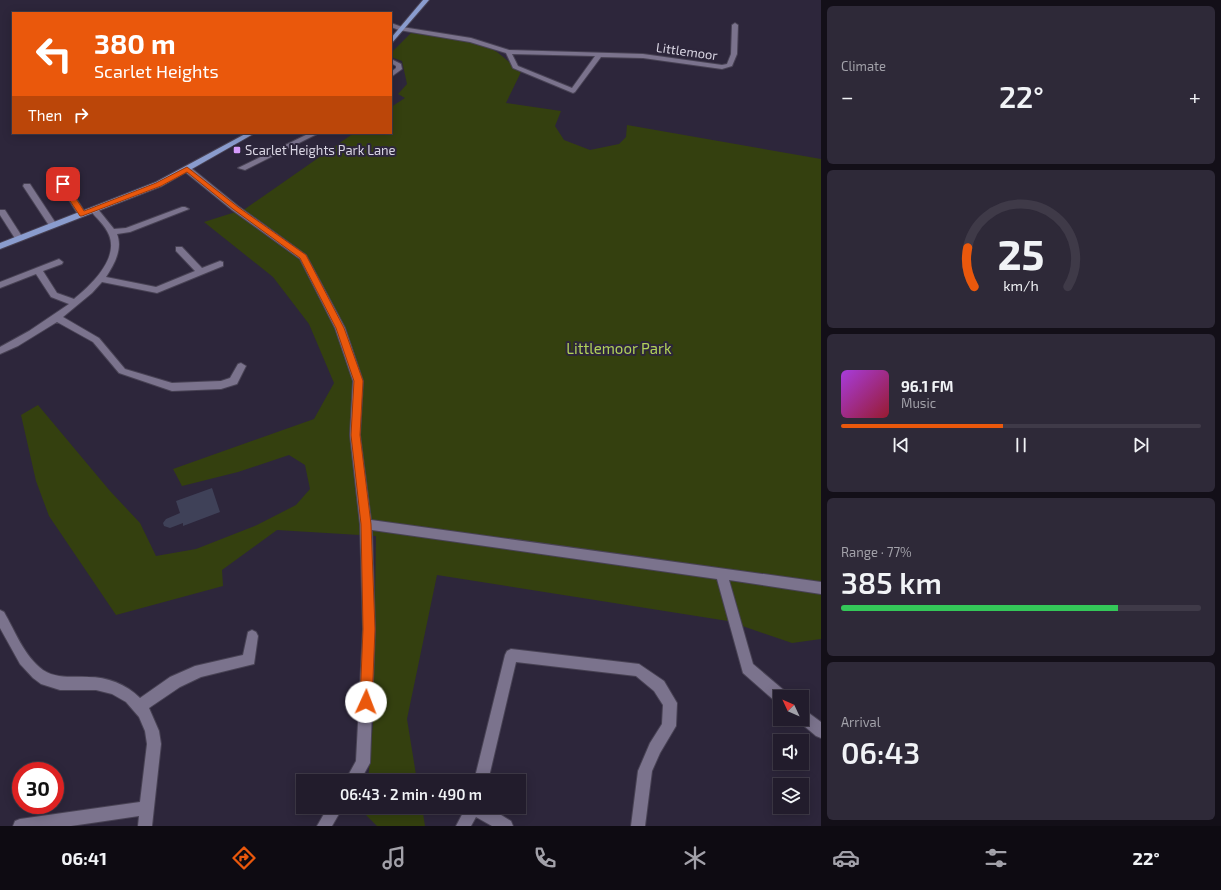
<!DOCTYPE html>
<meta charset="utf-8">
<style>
body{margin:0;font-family:"Exo 2",sans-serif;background:#2e2938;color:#f1f3f6;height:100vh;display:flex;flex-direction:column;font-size:15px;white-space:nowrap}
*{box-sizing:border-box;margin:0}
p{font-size:13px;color:#a2a1a9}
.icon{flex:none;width:22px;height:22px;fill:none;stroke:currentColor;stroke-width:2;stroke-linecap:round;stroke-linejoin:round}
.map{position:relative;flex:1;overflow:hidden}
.panel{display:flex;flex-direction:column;gap:6px;padding:6px;background:#130f18;width:400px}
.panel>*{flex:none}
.top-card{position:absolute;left:12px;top:12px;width:380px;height:122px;border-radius:0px;box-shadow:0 2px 10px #0003,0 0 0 1px #3f3a48;background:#ea580c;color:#fff;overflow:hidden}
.needle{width:26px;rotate:314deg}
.fabs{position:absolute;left:773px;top:690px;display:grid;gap:8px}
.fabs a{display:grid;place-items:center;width:36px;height:36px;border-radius:0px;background:#221c2c;box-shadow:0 2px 10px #0003,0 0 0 1px #3f3a48;font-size:20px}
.speed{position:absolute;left:12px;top:762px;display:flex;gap:8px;font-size:20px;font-weight:700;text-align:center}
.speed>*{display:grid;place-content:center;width:52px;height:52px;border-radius:50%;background:#221c2c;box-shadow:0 2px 10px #0003,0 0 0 1px #3f3a48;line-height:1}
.speed .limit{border:6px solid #d22;background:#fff;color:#111}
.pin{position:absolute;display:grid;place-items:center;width:34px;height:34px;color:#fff;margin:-17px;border-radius:8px;box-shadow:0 2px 6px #0006}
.me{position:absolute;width:44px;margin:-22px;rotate:2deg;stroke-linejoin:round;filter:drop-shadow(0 0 3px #0008)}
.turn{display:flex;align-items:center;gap:14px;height:84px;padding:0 16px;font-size:18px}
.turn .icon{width:52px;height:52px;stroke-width:2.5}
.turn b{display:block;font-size:28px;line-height:34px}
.then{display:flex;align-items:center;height:38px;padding:0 16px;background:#0003;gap:8px;font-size:15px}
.big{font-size:30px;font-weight:600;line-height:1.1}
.panel .card{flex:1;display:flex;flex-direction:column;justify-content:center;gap:6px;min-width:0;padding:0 14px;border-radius:6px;background:#2e2938}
.panel .dial{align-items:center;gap:0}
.dial svg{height:104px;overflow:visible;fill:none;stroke:#3f3a48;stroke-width:7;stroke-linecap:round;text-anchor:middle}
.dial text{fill:#f1f3f6;stroke:none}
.song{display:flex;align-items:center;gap:12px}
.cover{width:48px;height:48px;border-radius:6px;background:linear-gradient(135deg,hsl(280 70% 55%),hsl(350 70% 35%))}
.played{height:4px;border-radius:2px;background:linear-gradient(90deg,#ea580c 45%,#3f3a48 45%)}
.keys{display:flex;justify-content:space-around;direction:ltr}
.heat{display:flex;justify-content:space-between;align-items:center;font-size:22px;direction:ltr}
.charge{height:6px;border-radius:3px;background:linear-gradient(90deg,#34c759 77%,#3f3a48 0)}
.trip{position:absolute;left:296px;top:774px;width:230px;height:40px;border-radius:0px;background:#221c2c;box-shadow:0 2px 10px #0003,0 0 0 1px #3f3a48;font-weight:600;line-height:40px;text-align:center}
.menu{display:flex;height:64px;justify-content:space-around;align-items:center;background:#0e0b12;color:#a2a1a9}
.menu .icon{width:28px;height:28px}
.menu .active{color:#ea580c}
.menu b{font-size:18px;color:#f1f3f6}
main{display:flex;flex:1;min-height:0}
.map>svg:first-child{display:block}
.green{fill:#34400f}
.building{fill:#3f4158}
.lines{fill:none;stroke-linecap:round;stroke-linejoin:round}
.street-casing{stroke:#484254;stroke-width:2}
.primary-casing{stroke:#484254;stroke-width:2}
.street{fill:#7b738d;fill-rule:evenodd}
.primary{fill:#8a9cce;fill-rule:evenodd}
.route{fill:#ea580c;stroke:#983908}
.poi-dot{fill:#d59bfb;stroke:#2d263b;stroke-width:1.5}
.labels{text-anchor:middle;stroke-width:4;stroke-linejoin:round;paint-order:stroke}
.far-street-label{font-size:13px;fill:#d9d5e3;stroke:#2d263b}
.far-poi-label{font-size:13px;fill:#d9d5e3;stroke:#2d263b;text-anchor:start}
.park-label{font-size:15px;fill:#b1d15a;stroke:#2d263b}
</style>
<main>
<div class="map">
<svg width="821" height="826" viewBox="0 0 821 826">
<rect width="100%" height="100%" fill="#2d263b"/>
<g class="green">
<path d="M411 33C439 37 473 37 497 52 505 58 513 66 521 72L506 103 561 111 555 126 564 140 590 150 619 144 626 137 627 125 821 159V639L792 643 728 621 437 575 407 719 417 781H368L373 723 376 536 277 530 222 570 223 586 116 615 49 516 36 481 21 415 38 405 110 491 140 523 156 556 196 549 257 525 296 505 310 489 305 465 289 455 238 472 182 486 173 469 314 419 334 383 309 324 273 277 204 222 245 209 354 133H391V107L405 98 398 94 407 84 402 61 391 57V53Z"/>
<path d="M358 807H422L425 826H377Z"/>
</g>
<path class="building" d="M212 488 220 512 183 526V523L170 528 164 526 163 523 166 519 180 513 176 501Z"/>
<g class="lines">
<g class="street-casing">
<g id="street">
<path d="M391 23 402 27 471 38 509 50 643 54 722 65 727 64 731 54 732 25 735 23 738 25 737 54 732 66 722 69 643 58 601 57 575 92 573 93 513 68 506 53 470 42 399 30 391 27ZM512 54 595 56 572 88 518 66Z"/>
<path d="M391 59 401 64 402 69 391 77V72L396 68V66L391 63Z"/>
<path d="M310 133H319L245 170 238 168Z"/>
<path d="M184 167H190L238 206 306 255 345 328 363 381 360 435 371 520 821 582V594L729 580 753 664 786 692 788 697H780V703L776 702 743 673 717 579 372 530 375 629 370 763 360 781H345L356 761 363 629 360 524 350 435 353 381 335 328 300 259 232 210 184 171Z"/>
<path d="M53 171H59L86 214 85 216H79L52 173Z"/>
<path d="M24 184H30L57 225 56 227H50L23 186Z"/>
<path d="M182 207H185L189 209 130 232 117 234C123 249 114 265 106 277L156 287 195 271 176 251V247H182L202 268 220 261 223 262V266L157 293 102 282 92 293 63 317 99 338 125 369 172 383 221 381 230 378 238 364 241 363 246 366 237 384 221 389 172 391 119 373 93 342 57 322 18 346 0 354V347L29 331 69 304 51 297 36 274 0 288V282L59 259 63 262 62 264 43 271 57 293 74 299C90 286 119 259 109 235 105 225 96 218 90 210L91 208H97L114 229 126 228Z"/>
<path d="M0 210H5L23 238 22 240H16L0 215Z"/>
<path d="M0 610 4 612C15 631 24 656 43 670 57 679 72 676 88 677 107 677 126 684 140 698L170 677 195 666 243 655 248 632 252 630 256 632 258 636 254 664 201 677 180 687 149 708 159 731 161 744 152 826H138L139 816 71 826H13L15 821 20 819 140 802 147 744 145 731 139 717 126 702 112 694 96 690H60L41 684 33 678 20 664 0 628Z"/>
<path d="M511 649 639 664 664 681 677 703 676 726 660 753 652 771 645 826H631L638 771 650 743 662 724 663 705 654 691 636 676 516 662 488 781H474L505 655 507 651Z"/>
<path d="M802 708 821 722V738L816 736 797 720 802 719Z"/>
<path d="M328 807H343L332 826H317Z"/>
<path d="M466 807H488L511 821 513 826H492L476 817 471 826H456Z"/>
</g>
</g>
<g class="primary-casing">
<g id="primary">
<path d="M423 0H429L391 44V38Z"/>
<path d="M247 133H255L162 186 0 249V243L156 182Z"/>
</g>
</g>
<use href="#street" class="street"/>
<use href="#primary" class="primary"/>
</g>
<path class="route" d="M187 167 238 207 306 255 344 328 363 381 360 435 371 524 375 629 372 702 370 707 366 708 362 707 360 702 363 629 361 524 351 435 354 381 336 328 300 258 233 209 187 172 161 186 82 216H80L59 184 65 182 84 211 156 183Z"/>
<rect class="poi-dot" x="233" y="146" width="8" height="8" rx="2"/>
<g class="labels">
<g class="far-street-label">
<text transform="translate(687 51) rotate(8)" y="5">Littlemoor</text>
</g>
<g class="far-poi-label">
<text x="245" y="155">Scarlet Heights Park Lane</text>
</g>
<g class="park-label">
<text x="619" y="354">Littlemoor Park</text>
</g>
</g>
</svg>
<div class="fabs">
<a><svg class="needle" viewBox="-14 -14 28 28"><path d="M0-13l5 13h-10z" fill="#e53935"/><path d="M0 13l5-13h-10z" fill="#a2a1a9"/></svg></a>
<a><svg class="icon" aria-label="sound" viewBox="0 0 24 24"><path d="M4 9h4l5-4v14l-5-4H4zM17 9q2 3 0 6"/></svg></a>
<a><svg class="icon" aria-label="layers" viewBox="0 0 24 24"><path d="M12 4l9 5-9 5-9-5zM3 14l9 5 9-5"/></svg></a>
</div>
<div class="speed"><div class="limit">30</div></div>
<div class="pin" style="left:63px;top:184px;background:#d93025"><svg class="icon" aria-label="arrive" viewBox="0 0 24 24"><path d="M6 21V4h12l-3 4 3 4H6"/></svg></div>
<svg class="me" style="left:366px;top:702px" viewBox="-20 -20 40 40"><circle r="19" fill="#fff"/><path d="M0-13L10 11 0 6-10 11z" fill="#ea580c"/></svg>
<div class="trip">06:43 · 2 min · 490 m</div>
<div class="top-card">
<div class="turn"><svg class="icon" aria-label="left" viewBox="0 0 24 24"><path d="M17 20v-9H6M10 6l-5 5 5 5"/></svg><div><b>380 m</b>Scarlet Heights</div></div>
<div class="then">Then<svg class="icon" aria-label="right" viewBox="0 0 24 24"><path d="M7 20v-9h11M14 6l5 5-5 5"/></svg></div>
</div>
</div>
<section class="panel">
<div class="card"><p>Climate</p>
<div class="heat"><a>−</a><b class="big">22°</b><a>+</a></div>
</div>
<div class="card dial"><svg viewBox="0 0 100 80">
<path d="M14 69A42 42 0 1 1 86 69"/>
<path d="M14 69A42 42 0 0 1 9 39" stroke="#ea580c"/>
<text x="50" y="56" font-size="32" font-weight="700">25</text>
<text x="50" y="72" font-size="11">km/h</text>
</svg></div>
<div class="card">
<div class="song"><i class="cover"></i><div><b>96.1 FM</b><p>Music</p></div></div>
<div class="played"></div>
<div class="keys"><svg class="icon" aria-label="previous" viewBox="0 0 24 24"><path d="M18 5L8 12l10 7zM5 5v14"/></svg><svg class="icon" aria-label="pause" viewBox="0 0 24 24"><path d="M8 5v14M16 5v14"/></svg><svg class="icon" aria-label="next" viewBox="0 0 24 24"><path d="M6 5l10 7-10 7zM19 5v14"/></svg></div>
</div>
<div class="card"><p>Range · 77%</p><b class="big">385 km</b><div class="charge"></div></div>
<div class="card"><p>Arrival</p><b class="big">06:43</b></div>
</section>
</main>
<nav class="menu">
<b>06:41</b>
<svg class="icon active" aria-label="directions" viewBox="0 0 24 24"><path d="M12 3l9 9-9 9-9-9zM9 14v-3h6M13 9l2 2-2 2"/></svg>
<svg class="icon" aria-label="music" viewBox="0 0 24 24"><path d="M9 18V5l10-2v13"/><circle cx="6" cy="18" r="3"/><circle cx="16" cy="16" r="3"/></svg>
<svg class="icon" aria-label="phone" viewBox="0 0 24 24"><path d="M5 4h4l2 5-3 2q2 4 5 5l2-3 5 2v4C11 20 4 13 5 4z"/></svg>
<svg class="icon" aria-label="climate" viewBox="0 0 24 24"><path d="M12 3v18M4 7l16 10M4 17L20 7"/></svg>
<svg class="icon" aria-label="car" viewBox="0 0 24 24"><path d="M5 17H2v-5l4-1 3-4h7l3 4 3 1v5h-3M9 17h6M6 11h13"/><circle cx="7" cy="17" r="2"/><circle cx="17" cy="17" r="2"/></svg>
<svg class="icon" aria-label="filters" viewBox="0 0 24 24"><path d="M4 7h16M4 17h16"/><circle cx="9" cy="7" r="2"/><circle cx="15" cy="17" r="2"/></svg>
<b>22°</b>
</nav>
